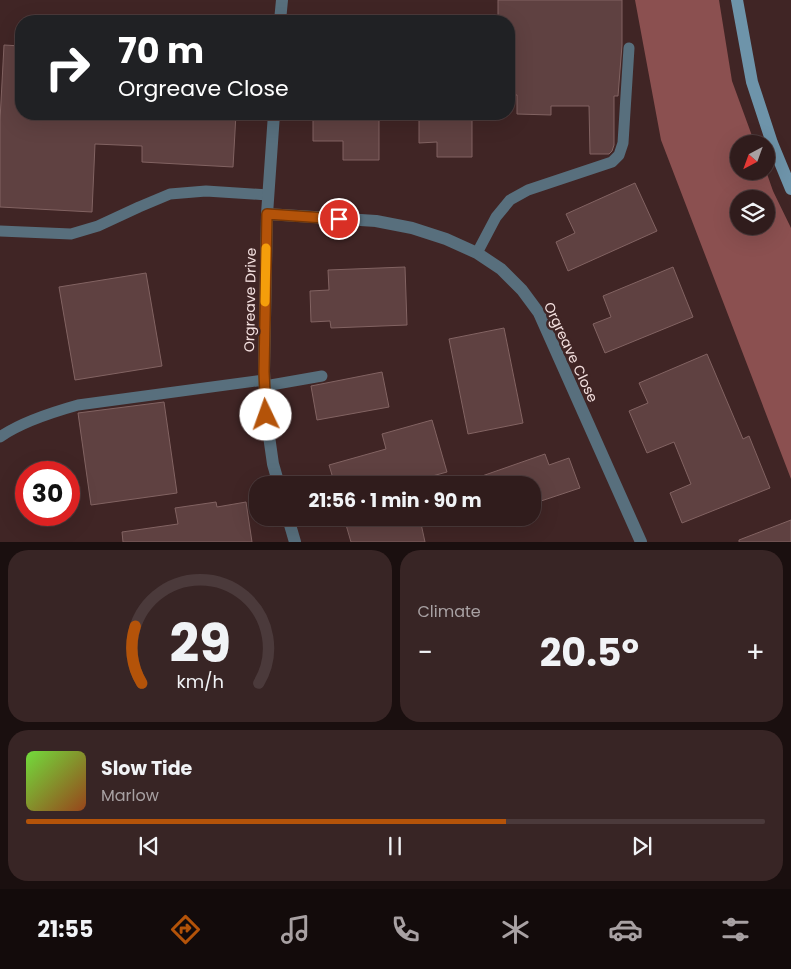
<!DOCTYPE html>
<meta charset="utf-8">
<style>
body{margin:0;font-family:Poppins,sans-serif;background:#382525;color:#f1f3f6;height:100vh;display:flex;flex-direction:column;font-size:19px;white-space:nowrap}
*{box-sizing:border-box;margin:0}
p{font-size:16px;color:#a8a1a3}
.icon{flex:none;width:28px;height:28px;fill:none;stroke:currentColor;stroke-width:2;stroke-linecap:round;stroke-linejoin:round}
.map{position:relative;height:542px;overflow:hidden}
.details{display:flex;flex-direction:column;gap:8px;padding:8px;background:#1a0f0f;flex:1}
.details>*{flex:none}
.top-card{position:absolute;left:15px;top:15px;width:500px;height:105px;border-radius:20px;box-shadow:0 5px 20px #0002,0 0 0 1px #4b3a3b;background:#202124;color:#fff;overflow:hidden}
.needle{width:32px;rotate:221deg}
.fabs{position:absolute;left:730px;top:135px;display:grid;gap:10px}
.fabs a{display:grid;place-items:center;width:45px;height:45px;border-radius:50%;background:#301c1c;box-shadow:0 5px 20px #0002,0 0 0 1px #4b3a3b;font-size:25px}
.speed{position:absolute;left:15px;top:461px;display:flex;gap:10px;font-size:25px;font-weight:700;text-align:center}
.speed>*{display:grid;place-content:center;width:65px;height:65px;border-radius:50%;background:#301c1c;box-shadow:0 5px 20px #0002,0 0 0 1px #4b3a3b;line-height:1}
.speed .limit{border:8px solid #d22;background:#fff;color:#111}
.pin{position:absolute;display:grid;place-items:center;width:42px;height:42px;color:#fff;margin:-21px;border:2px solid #fff;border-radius:50%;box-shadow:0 1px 5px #0007}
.me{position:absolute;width:55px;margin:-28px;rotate:357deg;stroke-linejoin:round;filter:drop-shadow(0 0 4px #0008)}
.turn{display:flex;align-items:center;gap:18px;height:105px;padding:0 20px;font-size:22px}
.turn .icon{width:65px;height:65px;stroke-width:2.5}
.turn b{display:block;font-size:35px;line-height:42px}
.big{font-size:38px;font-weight:700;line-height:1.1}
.details .widget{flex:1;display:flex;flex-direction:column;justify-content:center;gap:8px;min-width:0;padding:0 18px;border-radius:20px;background:#382525}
.details .dial{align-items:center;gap:0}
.dial svg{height:130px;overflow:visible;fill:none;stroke:#4b3a3b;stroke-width:7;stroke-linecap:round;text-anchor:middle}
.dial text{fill:#f1f3f6;stroke:none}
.song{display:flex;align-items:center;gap:15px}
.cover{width:60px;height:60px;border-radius:8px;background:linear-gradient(135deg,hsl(100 70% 55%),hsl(20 70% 35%))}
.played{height:5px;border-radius:2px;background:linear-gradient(90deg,#b45309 65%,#4b3a3b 65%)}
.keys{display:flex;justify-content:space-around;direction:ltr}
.heat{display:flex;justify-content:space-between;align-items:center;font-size:28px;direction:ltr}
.details .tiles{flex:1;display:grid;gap:8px;grid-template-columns:1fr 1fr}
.widget:last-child{grid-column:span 2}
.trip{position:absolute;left:249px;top:476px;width:292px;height:50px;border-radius:20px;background:#301c1c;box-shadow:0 5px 20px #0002,0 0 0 1px #4b3a3b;font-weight:700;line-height:50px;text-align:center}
.menu{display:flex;height:80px;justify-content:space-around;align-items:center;background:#130b0b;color:#a8a1a3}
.menu .icon{width:35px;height:35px}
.menu .on{color:#b45309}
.menu b{font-size:22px;color:#f1f3f6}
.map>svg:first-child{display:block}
.forest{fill:#8b5050;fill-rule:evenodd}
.building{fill:#5f4141;stroke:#826362}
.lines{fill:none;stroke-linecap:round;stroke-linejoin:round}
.service{stroke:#586f7d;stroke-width:11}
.minor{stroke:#586f7d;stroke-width:12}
.secondary{stroke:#6e94aa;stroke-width:12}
.route-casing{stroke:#753606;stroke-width:12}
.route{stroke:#b45309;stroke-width:9}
.slow{stroke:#f59e0b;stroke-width:9}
.labels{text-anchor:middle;stroke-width:5;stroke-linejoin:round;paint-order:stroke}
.street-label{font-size:14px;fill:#f4e1e0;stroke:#402525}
</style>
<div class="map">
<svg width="791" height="542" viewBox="0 0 791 542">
<rect width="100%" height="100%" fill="#402525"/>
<path class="forest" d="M635 0H719L732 81 755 144H739V171H766L773 191 791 228V479L661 140ZM739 199H766V226H739Z"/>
<g class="building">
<path d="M498 0H622V45L618 96H614V145L612 151 609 154H590L589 106H551V115L517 114V95H509V21H498Z"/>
<path d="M4 45 21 46V114H236L233 167 142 162V146L95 144 92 212 0 207V120Z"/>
<path d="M313 114H379V160H343V141H313Z"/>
<path d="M419 114H472V157H437V142L419 143Z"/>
<path d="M635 183 657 231 568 271 556 242 575 233 566 214Z"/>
<path d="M405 267 407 325 331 328 330 321 311 322 310 291 329 290 328 270Z"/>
<path d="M673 267 693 317 605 353 593 324 611 317 603 296Z"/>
<path d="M146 273 162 366 75 380 59 287Z"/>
<path d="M504 328 523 423 468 434 449 339Z"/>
<path d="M707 354 743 439 749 436 770 488 682 523 670 493 691 484 674 442 647 453 629 411 648 403 639 383Z"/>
<path d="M382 372 389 407 317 420 311 386Z"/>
<path d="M164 402 177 493 91 505 78 413Z"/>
<path d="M432 420 447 472 414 481 415 485H335L329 465 386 449 382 434Z"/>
<path d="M545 454 549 465 569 458 580 488 532 504V485H463L462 483Z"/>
<path d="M216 502 217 507 246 502 252 542H123L122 532 178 524 175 508Z"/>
<path d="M344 518H408L409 521 420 519 425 542H351Z"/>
<path d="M791 520V542H739V540Z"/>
</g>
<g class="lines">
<g class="service">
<path d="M0 231 71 234 98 226 139 207 170 194 206 191 268 195"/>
<path d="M477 253 496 217 510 200 528 190 612 162 619 155 623 143 629 48"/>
<path d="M265 386 322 376"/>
<path d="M0 437C21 422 53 412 78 405L264 380"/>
</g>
<g class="minor">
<path d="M280 21 282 0"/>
<path d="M274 114 267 214 264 371 266 415 273 464 279 485"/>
<path d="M267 214 376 221 412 228 446 239 477 253 501 269 522 290 539 313 641 542"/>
<path d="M288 518 295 542"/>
</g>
<path class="secondary" d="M737 0 752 82 772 143 791 189"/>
</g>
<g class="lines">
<g class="route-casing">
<path id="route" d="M266 415 264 372 267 214 339 219"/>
</g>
<use href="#route" class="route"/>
<path class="slow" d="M265 302 266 248"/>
</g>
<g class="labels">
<g class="street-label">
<text transform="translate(250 300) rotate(-89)" y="5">Orgreave Drive</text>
<text transform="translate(571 352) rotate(65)" y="5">Orgreave Close</text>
</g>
</g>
</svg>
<div class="fabs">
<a><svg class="needle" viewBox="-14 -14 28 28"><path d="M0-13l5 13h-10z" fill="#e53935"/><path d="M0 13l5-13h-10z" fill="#a8a1a3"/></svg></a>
<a><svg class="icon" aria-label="layers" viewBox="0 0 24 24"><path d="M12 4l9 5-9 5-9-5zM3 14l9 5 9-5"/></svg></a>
</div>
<div class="speed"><div class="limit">30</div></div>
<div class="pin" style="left:339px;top:219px;background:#d93025"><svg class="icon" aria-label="arrive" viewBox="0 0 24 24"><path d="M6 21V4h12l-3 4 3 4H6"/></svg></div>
<svg class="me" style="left:266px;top:415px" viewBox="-20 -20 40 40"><circle r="19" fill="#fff"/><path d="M0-13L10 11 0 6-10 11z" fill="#b45309"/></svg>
<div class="trip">21:56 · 1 min · 90 m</div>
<div class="top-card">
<div class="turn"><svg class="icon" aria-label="right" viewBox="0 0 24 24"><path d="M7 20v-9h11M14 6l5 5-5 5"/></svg><div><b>70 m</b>Orgreave Close</div></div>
</div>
</div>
<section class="details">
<div class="tiles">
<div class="widget dial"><svg viewBox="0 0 100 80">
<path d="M14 69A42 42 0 1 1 86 69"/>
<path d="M14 69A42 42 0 0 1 10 34" stroke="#b45309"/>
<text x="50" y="56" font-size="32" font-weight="700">29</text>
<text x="50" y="72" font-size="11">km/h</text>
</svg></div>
<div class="widget"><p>Climate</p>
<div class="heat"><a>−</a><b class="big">20.5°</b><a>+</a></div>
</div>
<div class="widget">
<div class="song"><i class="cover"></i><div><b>Slow Tide</b><p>Marlow</p></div></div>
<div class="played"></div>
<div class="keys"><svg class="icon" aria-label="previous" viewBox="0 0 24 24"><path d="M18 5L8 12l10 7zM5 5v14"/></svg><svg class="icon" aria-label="pause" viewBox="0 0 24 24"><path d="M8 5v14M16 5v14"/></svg><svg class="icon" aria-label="next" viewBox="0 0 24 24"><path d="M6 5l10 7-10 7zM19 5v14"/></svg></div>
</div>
</div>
</section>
<nav class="menu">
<b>21:55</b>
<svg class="icon on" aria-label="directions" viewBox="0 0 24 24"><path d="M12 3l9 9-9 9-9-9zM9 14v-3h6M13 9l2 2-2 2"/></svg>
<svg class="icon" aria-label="music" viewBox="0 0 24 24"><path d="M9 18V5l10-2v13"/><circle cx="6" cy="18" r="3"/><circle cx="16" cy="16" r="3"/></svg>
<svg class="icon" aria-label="phone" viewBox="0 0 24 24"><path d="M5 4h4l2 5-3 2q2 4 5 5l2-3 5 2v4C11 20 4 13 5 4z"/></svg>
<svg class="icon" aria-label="climate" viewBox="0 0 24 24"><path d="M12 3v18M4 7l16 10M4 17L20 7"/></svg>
<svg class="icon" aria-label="car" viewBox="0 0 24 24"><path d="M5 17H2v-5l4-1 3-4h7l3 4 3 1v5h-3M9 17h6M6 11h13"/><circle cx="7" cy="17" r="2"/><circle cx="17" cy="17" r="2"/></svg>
<svg class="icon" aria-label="filters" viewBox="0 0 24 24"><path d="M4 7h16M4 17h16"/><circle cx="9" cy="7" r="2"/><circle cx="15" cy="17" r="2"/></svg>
</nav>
